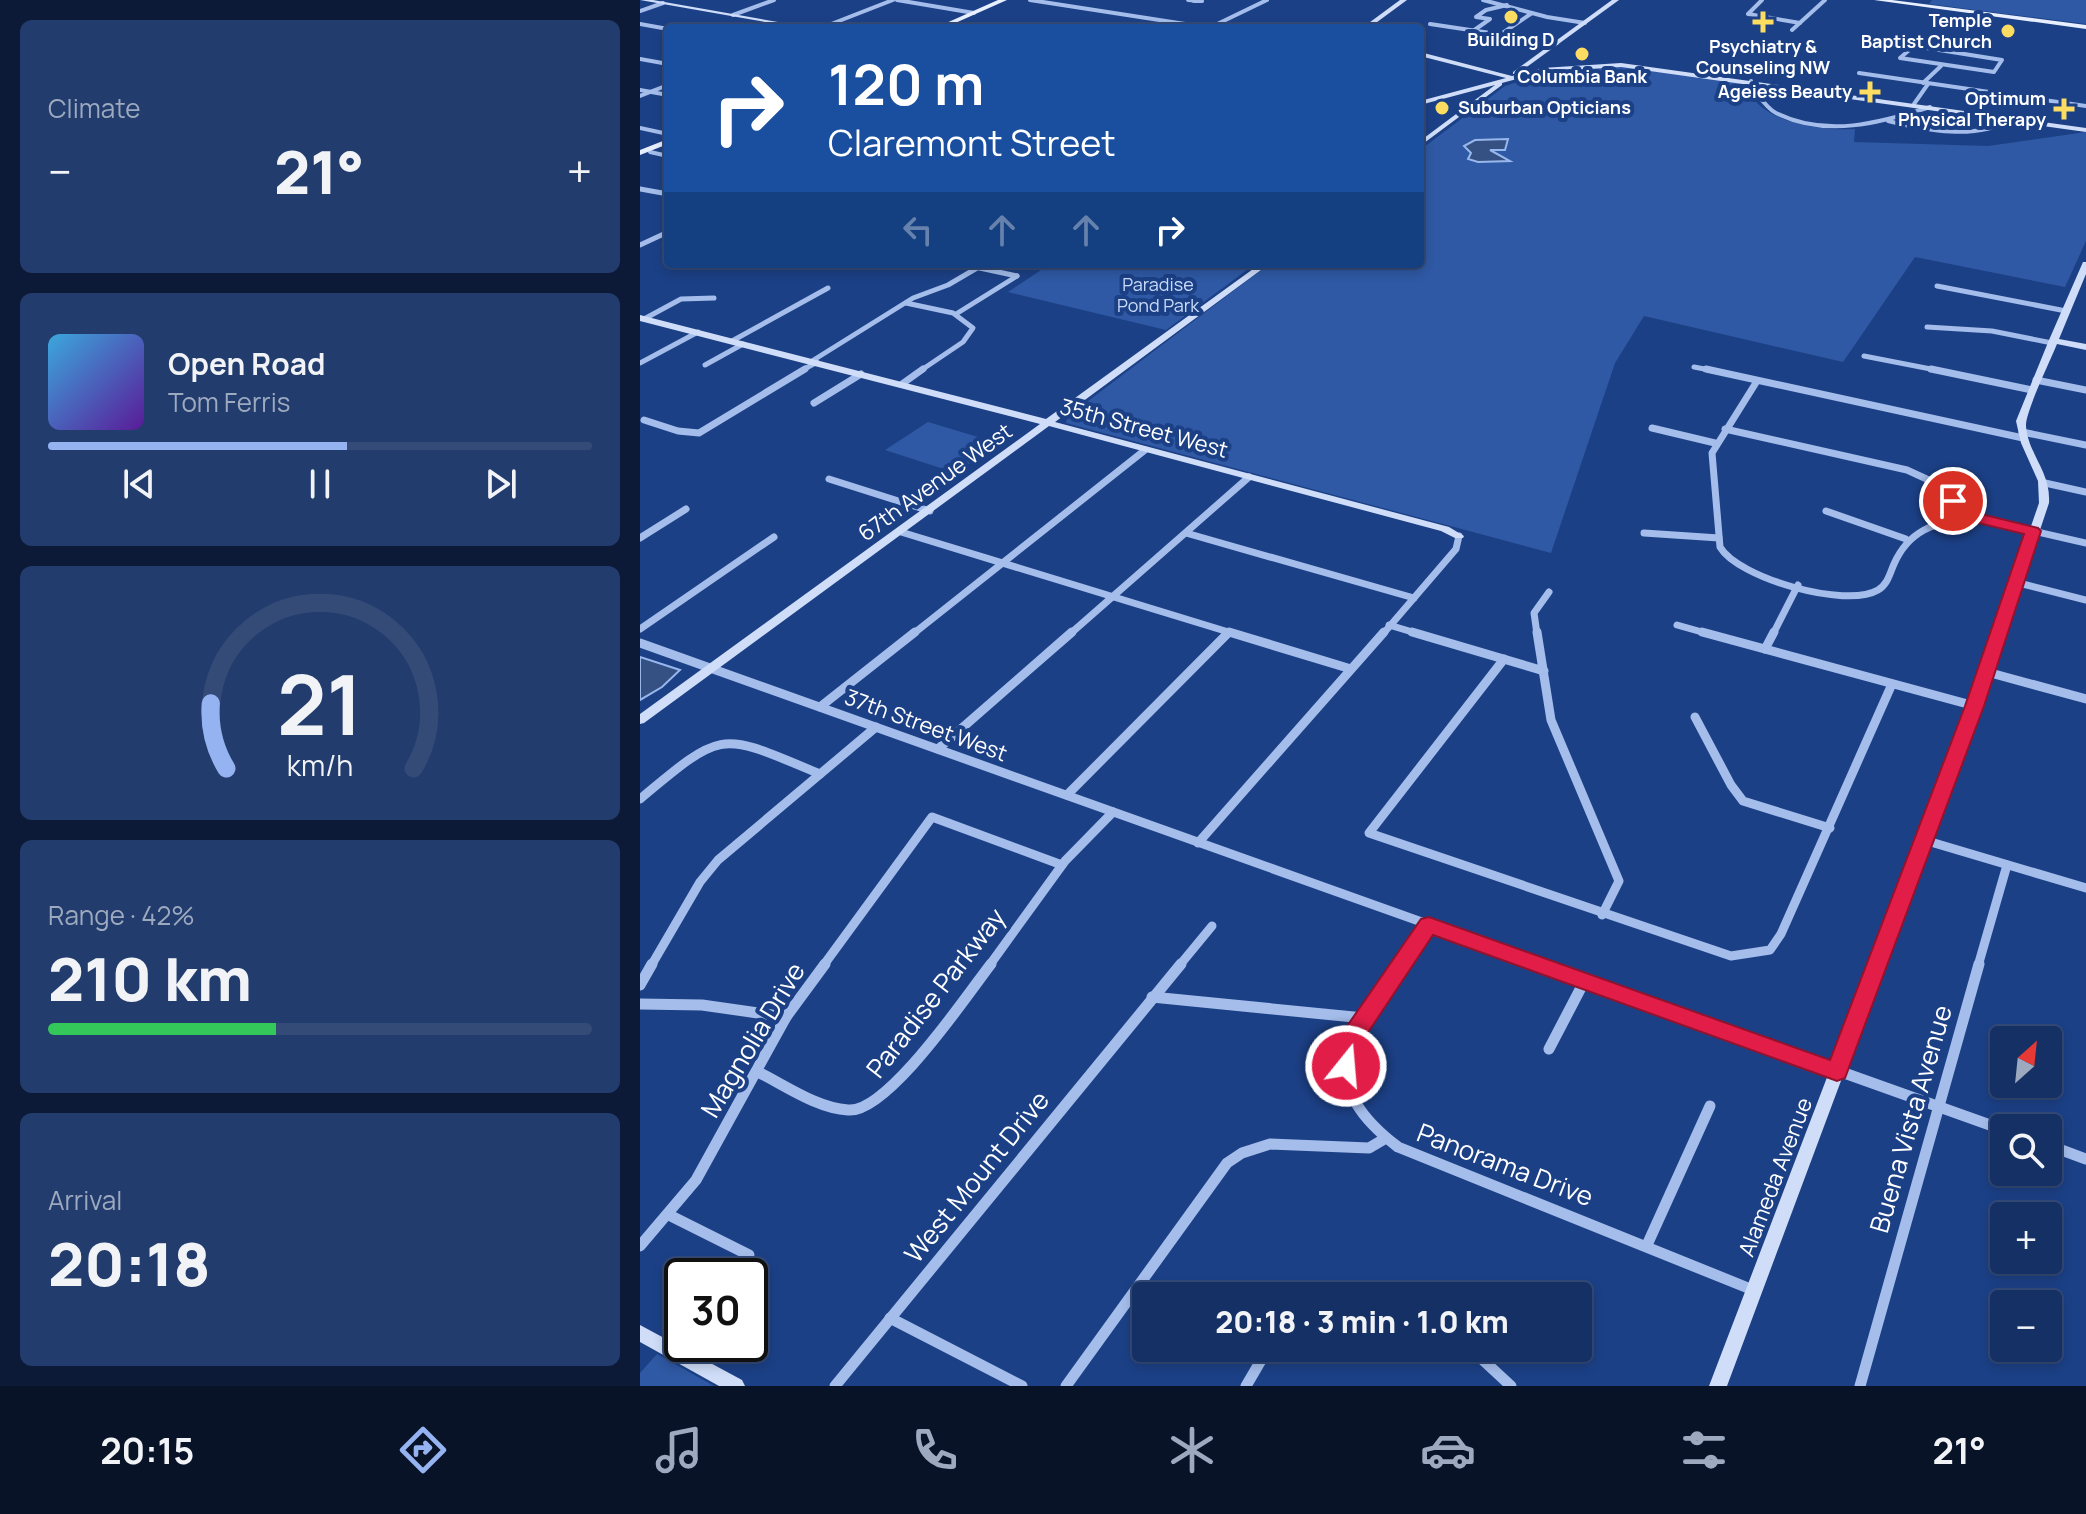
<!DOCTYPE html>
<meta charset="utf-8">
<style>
body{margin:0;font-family:Manrope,sans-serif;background:#223c6d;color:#f1f3f6;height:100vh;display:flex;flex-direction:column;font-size:30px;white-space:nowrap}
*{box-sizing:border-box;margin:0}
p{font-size:26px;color:#9da9bf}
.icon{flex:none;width:44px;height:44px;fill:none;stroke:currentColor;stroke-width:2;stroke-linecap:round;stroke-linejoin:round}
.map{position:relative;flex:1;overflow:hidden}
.side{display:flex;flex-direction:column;gap:20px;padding:20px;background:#0c1a37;width:640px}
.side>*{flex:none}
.banner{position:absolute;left:24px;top:24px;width:760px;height:244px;border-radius:8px;box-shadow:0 4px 12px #0003,0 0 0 2px #344b78;background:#1a4fa0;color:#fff;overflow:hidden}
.needle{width:52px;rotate:27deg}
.buttons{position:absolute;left:1350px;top:1026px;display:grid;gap:16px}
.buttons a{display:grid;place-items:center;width:72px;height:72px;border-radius:8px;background:#153064;box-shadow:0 4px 12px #0003,0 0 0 2px #344b78;font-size:40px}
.speed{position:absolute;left:24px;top:1258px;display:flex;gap:16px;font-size:40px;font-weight:700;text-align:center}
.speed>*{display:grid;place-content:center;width:104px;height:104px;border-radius:50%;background:#153064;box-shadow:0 4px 12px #0003,0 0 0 2px #344b78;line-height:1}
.speed .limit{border:4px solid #111;border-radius:12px;background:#fff;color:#111}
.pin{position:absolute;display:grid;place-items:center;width:68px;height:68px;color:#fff;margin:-34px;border:4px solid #fff;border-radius:50%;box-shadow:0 2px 8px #0007}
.me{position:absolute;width:88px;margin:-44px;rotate:17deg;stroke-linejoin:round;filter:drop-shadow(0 0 6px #0008)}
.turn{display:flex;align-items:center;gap:28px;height:168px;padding:0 32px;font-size:36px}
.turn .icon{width:104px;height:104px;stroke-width:2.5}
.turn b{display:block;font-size:56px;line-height:68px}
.lanes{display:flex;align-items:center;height:76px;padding:0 32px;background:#0003;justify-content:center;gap:40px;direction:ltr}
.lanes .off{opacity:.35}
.big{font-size:60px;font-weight:800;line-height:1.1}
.side .card{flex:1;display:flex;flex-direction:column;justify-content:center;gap:12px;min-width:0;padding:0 28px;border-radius:12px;background:#223c6d}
.side .dial{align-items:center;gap:0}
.dial svg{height:208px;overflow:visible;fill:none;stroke:#344b78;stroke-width:7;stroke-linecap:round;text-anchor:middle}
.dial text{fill:#f1f3f6;stroke:none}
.song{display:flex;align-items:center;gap:24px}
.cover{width:96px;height:96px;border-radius:12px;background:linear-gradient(135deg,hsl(200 70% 55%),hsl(270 70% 35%))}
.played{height:8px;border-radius:4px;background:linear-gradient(90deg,#95b2f1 55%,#344b78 55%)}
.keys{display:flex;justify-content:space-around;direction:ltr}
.heat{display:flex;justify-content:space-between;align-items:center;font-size:44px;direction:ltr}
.charge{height:12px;border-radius:6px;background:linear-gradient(90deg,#34c759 42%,#344b78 0)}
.trip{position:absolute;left:492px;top:1282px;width:460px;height:80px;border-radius:8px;background:#153064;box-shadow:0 4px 12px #0003,0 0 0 2px #344b78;font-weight:800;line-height:80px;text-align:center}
.tabs{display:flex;height:128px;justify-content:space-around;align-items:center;background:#081328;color:#9da9bf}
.tabs .icon{width:56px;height:56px}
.tabs .current{color:#95b2f1}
.tabs b{font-size:36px;color:#f1f3f6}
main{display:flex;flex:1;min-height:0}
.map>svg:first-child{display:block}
.green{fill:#2f59a4}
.water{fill:#355083;stroke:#97b7ed;stroke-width:2}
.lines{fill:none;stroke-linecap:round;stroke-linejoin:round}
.street-far4{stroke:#a4bdeb;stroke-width:4}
.street-far3{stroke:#a4bdeb;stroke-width:5}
.street-far2{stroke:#a4bdeb;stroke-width:7}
.street-far1{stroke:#a4bdeb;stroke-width:9}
.street{stroke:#a4bdeb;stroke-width:11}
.secondary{fill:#cfddf8;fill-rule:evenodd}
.primary{fill:#e8efff;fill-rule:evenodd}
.route{fill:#e11d48;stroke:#92132f;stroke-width:2}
.poi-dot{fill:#fcdd61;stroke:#1c4086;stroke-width:3}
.labels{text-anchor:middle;stroke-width:8;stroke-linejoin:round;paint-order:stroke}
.far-poi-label{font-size:18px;font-weight:bold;fill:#fff;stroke:#1c4086;text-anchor:end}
.far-park-label{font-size:18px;fill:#c9daf8;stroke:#1c4086}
.street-label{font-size:22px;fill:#fff;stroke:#1c4086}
.near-street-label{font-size:26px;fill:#fff;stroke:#1c4086}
</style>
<main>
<section class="side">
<div class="card"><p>Climate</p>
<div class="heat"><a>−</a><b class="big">21°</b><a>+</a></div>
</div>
<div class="card">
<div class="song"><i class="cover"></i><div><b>Open Road</b><p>Tom Ferris</p></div></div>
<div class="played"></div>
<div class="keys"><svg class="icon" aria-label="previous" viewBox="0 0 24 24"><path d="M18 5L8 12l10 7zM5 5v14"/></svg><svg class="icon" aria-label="pause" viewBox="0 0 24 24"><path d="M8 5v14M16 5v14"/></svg><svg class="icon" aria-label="next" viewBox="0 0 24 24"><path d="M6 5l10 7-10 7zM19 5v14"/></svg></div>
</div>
<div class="card dial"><svg viewBox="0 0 100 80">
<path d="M14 69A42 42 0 1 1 86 69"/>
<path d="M14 69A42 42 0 0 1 8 44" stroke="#95b2f1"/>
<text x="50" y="56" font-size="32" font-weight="700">21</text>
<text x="50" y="72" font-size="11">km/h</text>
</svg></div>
<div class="card"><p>Range · 42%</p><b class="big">210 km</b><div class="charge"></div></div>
<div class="card"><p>Arrival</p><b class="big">20:18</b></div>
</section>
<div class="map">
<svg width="1446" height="1386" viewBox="0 0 1446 1386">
<rect width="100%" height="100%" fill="#1c4086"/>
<g class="green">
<path d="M1292 0H1446V24L1289 4Z"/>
<path d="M950 67H982L1099 82C1105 88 1110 96 1116 102 1138 125 1186 131 1215 129L1214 142 1348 146 1446 132V241L1425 287 1275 257 1203 362 1004 316 975 363 911 553 426 423 427 417 629 264H780V150L865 86 909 72Z"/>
<path d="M410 264H615L526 330 368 292Z"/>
<path d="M288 422 358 443 316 473 245 450Z"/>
<path d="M17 1354 74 1386H0V1373Z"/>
</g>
<g class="water">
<path d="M868 139 865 150H850L870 161 838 162 828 159 831 153 824 146 835 140Z"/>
<path d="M0 657 40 670 22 687 0 700Z"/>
</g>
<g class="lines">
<g class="street-far4">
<path d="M257 0 334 13"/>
<path d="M390 0 571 28"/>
<path d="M548 0 562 1H553"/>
<path d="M843 0 907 17 945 23"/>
<path d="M1122 0 1108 14 1160 23"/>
<path d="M0 11 23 3"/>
<path d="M93 15 134 0"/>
<path d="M0 24 28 29"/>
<path d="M790 24 917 43"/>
<path d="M181 28 253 0"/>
<path d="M569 28 627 0"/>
<path d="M1152 30 1185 0"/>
<path d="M833 31 850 19 836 17 846 10 867 5"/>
<path d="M861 34 892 13"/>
<path d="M1274 46 1362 60 1354 72 1260 58Z"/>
<path d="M0 59 28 64"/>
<path d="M1219 73 1446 106"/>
<path d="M1111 81 1110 85C1117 93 1126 108 1136 113 1186 138 1240 123 1290 107"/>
<path d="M1283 83 1301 66"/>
<path d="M0 90 28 95"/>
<path d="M0 96 28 85"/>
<path d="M1274 104 1288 84"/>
<path d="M1248 121C1285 130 1337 141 1370 119"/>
<path d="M0 128 28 134"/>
<path d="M10 152 28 156"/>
</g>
<g class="street-far3">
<path d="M0 189 28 194"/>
<path d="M0 245 28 232"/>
<path d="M321 264 377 276"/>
<path d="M1297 286 1426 311"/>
<path d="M266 303 313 313 333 328 323 342 280 371"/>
<path d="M316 314 377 276"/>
<path d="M4 319 41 299 74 298"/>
<path d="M1287 327 1352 331 1412 343"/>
<path d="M92 341 188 288"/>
<path d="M1224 356 1301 371"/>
<path d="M172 361 273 298 308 285 337 268"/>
<path d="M0 363 58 332"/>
<path d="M65 365 103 344"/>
<path d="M1054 367 1075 371"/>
<path d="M161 371 177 362"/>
</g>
<g class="street-far2">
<path d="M1066 369 1383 438"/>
<path d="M1291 369 1392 390"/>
<path d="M1396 380 1446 390"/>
<path d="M1117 381 1072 453 1080 547C1098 578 1206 609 1238 590 1248 584 1250 573 1254 564 1269 530 1294 524 1327 516"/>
<path d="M262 384 283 369"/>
<path d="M174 403 221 374"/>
<path d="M4 420 38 431 59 433 165 369"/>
<path d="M1012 428 1075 443"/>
<path d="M1085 429 1267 470 1293 482 1327 516 1446 543"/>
<path d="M1382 432 1446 445"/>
<path d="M189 479 290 511"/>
<path d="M1405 483 1446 492"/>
<path d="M1186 511 1266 539"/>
<path d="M261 532 595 634"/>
<path d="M546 533 774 598"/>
<path d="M1004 533 1079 538"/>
<path d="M0 538 46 509"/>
<path d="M1375 582 1446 600"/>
<path d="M749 625 779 634"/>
<path d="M1037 625 1069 634"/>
<path d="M0 629 134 537"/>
<path d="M273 634 505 450"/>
<path d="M430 634 609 477"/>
<path d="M743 634 816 549 819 536"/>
<path d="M897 634 894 613 909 592"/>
<path d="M1133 634 1158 585"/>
</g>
<g class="street-far1">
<path d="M589 632 711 669"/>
<path d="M772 632 904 671"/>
<path d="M897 632 911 720 979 881 962 915"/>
<path d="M1062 632 1335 706"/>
<path d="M0 643 905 966"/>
<path d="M1125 649 1134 632"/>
<path d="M864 659 729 833 1091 956 1130 950 1141 934 1252 684"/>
<path d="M1347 672 1446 699"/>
<path d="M180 707 275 632"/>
<path d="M1055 717 1091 785 1103 801 1190 828"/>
<path d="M298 749 432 632"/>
<path d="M427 795 588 633"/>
<path d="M0 799C85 728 79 732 180 774"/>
<path d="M1284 840 1446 888"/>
<path d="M558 843 744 632"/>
<path d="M11 966 60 882 78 860 236 727"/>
<path d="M183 966 292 817 422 865"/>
<path d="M349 966 425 861 473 812"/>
<path d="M539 966 572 926"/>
<path d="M760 966 789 925"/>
<path d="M1338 966 1367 865"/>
</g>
<g class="street">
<path d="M762 964C712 1035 670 1080 758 1147L1113 1290"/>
<path d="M899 964 1364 1130"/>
<path d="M0 985 12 964"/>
<path d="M512 997 724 1018"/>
<path d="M0 1004 62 1005 146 1017"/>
<path d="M909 1049 945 980"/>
<path d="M118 1072C146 1086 177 1108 208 1110 247 1114 327 995 351 964"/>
<path d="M1408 1145 1446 1159"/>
<path d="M29 1215 109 1255"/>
<path d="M1007 1245 1070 1106"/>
<path d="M0 1246 56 1180 146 1017 185 964"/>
<path d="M250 1318 382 1386"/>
<path d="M830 1348 871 1386"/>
<path d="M195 1386 541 964"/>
<path d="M426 1386 587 1163 602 1153 630 1144 729 1148 746 1138"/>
<path d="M606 1386 623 1357 655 1348"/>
<path d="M1220 1386 1339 964"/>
</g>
<g class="secondary">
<path d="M0 0H13L172 28H159Z"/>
<path d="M760 0H767L729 28H722Z"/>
<path d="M972 0H979L877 74H873V72Z"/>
<path d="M780 52 872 76 902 68 981 63 1446 128V132L981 67 902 72 862 83V85L780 146V141L855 85 780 105V101L866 78 780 56Z"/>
<path d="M1443 262H1446V274L1419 339 1446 344V350L1417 344C1411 359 1385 413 1386 426 1388 454 1411 472 1409 503L1341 706 1087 1386H1069L1329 706 1399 503 1398 481 1381 443 1376 421 1409 340Z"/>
<path d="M620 264H629L415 422 809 527 824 536 823 538H815L801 531 409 426 4 723 0 724V714L400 424 0 321V315L406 419Z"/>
<path d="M0 1325 102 1380 105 1386H79L0 1342Z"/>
</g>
<g class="primary">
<path d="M358 0H367L304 28H295Z"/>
<path d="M1234 0H1252L1446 25V29Z"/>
<path d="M28 139V144L0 155V150Z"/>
</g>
</g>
<path class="route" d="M1313 497 1333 512 1398 528 1401 531 1344 706 1205 1078 1197 1081 1189 1078 793 935 723 1040 714 1073 706 1076 698 1073 694 1066 703 1032 781 919 789 917 1190 1060 1325 706 1384 534 1322 519 1306 501Z"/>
<g class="poi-dot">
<circle cx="871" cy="17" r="8"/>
<path d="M1119 10h8v8h8v8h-8v8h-8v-8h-8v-8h8z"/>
<circle cx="1368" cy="31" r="8"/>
<circle cx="942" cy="54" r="8"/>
<path d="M1226 80h8v8h8v8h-8v8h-8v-8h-8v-8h8z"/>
<circle cx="802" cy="108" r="8"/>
<path d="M1420 97h8v8h8v8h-8v8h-8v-8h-8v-8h8z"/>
</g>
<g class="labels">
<g class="far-poi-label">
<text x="1352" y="27">Temple<tspan x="1352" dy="21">Baptist Church</tspan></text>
<text x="871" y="46" text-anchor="middle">Building D</text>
<text x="1123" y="53" text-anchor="middle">Psychiatry &amp;<tspan x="1123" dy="21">Counseling NW</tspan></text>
<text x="942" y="83" text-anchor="middle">Columbia Bank</text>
<text x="1212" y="98">Ageiess Beauty</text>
<text x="1406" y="105">Optimum<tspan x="1406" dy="21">Physical Therapy</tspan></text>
<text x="818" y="114" text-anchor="start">Suburban Opticians</text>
</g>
<g class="far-park-label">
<text x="518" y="291">Paradise<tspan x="518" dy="21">Pond Park</tspan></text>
</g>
<g class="street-label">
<text transform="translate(504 428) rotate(15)" y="8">35th Street West</text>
<text transform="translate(295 482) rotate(-36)" y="8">67th Avenue West</text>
<text transform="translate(286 725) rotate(20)" y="8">37th Street West</text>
<text transform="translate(1135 1177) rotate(-69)" y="8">Alameda Avenue</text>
</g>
<g class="near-street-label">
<text transform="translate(296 993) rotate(-52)" y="9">Paradise Parkway</text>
<text transform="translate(113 1040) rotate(-59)" y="9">Magnolia Drive</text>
<text transform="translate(1271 1119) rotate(-74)" y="9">Buena Vista Avenue</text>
<text transform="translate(865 1165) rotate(21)" y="9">Panorama Drive</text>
<text transform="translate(337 1177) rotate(-51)" y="9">West Mount Drive</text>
</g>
</g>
</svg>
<div class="buttons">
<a><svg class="needle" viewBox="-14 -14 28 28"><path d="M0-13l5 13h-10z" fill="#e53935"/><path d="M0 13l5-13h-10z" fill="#9da9bf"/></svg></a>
<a><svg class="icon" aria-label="search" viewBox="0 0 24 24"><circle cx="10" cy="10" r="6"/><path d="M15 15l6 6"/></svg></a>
<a>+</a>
<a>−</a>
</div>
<div class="speed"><div class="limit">30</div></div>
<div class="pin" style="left:1313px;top:501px;background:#d93025"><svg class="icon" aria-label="arrive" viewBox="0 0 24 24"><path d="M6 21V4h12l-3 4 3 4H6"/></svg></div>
<svg class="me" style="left:706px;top:1066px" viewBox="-20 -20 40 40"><circle r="17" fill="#e11d48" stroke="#fff" stroke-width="3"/><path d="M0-11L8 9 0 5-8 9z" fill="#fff"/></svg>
<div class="trip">20:18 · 3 min · 1.0 km</div>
<div class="banner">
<div class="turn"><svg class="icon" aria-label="right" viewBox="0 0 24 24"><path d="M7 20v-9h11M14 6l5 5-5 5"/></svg><div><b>120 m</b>Claremont Street</div></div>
<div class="lanes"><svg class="icon off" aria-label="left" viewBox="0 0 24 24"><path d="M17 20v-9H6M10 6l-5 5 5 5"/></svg><svg class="icon off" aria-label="ahead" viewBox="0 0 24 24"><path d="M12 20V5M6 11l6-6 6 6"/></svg><svg class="icon off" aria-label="ahead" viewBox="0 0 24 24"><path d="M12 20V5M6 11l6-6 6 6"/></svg><svg class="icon" aria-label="right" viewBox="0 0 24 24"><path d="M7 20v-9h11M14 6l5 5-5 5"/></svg></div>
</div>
</div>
</main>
<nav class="tabs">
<b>20:15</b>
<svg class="icon current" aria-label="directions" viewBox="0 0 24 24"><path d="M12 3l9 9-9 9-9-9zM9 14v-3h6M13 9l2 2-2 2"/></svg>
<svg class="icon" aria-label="music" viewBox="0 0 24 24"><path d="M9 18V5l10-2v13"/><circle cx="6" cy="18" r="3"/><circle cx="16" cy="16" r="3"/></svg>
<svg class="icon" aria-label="phone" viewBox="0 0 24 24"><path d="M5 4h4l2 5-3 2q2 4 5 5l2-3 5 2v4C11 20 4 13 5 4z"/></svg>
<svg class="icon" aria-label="climate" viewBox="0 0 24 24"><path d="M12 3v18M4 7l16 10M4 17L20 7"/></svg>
<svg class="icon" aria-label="car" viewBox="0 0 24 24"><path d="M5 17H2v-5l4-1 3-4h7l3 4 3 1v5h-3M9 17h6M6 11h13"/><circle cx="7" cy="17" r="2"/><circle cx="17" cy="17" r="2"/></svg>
<svg class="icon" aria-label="filters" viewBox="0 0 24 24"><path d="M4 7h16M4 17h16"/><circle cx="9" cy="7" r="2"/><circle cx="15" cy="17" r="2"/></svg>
<b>21°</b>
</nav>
